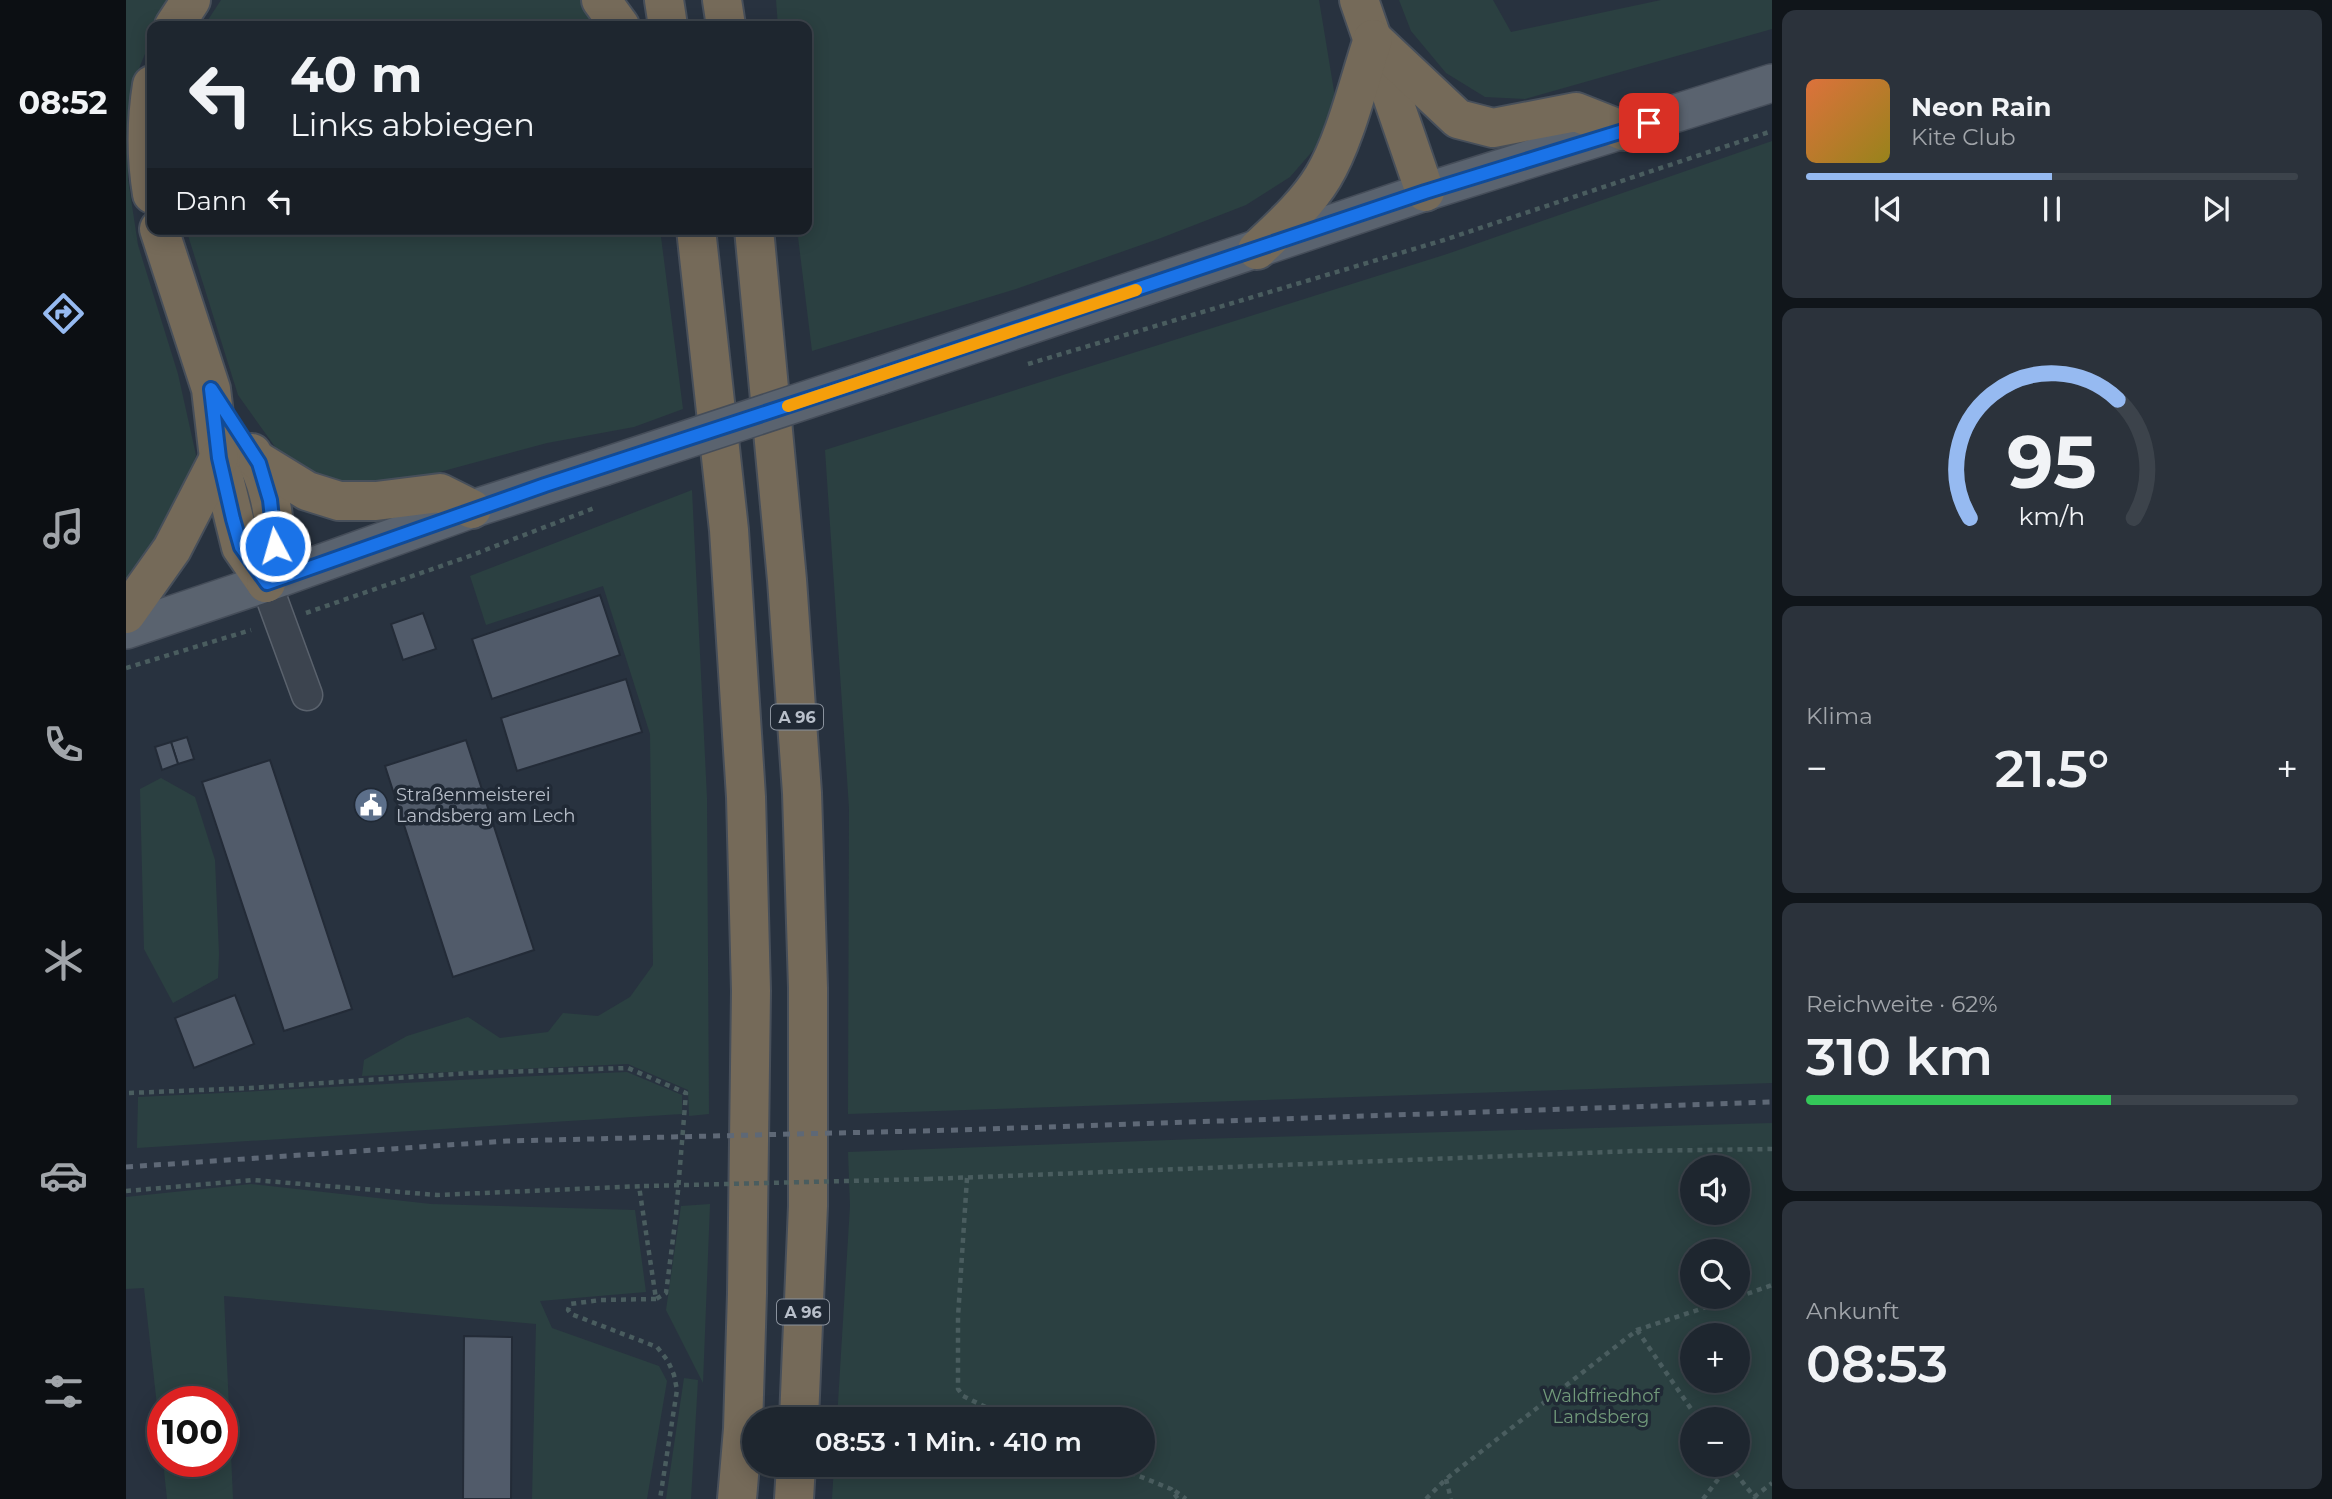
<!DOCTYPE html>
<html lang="de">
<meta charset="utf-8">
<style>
body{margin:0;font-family:Montserrat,sans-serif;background:#2b323b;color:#f1f3f6;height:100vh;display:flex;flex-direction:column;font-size:26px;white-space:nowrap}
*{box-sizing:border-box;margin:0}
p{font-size:23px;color:#a1a5aa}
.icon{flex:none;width:38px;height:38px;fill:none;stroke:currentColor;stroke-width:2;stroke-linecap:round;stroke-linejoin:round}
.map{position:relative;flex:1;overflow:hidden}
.panel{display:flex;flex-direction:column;gap:10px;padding:10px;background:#10151a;width:560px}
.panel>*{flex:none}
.guide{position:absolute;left:21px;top:21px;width:665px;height:214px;border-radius:14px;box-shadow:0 4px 18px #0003,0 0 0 2px #3c434b;background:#1e262f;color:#f1f3f6;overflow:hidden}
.tools{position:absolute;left:1554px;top:1155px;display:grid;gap:14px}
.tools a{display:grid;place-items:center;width:70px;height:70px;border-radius:50%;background:#1e262f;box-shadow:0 4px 18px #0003,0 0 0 2px #3c434b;font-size:35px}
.speed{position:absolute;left:21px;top:1386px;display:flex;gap:14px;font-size:35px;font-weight:700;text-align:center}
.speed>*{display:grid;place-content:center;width:91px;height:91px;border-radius:50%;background:#1e262f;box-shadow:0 4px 18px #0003,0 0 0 2px #3c434b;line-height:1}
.speed .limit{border:10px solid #d22;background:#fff;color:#111}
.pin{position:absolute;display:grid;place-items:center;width:60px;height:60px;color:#fff;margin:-30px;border-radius:14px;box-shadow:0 4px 10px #0006}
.me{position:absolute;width:77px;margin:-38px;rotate:354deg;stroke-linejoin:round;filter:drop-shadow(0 0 5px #0008)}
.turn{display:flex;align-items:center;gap:24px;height:147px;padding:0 28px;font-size:32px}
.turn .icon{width:91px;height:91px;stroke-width:2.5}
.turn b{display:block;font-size:49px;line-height:60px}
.then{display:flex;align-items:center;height:66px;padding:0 28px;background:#0003;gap:14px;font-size:26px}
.big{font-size:52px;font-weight:600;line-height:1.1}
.panel .widget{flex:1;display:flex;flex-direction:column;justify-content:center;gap:10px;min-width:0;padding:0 24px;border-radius:14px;background:#2b323b}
.panel .dial{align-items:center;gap:0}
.dial svg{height:182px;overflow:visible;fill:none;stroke:#3c434b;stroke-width:7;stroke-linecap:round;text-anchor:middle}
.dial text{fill:#f1f3f6;stroke:none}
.song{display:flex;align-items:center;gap:21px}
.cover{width:84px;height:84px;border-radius:10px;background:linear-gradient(135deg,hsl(20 70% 55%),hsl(50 70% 35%))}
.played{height:7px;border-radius:4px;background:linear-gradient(90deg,#96baf1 50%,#3c434b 50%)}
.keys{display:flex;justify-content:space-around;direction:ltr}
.heat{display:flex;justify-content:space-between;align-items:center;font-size:38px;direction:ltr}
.charge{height:10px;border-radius:5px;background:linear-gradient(90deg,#34c759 62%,#3c434b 0)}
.trip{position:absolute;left:616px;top:1407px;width:413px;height:70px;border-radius:35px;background:#1e262f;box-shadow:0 4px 18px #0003,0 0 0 2px #3c434b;font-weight:600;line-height:70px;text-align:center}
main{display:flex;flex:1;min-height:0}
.tabs{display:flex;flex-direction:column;width:126px;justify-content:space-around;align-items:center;background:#0c0f13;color:#a1a5aa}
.tabs .icon{width:49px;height:49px}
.tabs .active{color:#96baf1}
.tabs b{font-size:32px;color:#f1f3f6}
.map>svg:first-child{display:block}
.green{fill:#2b4041;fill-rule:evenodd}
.building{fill:#515b6a;stroke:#232b37;stroke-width:2}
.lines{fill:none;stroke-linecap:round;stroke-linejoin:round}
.minor-casing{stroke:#5a626d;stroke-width:33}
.major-casing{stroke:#454d59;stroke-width:40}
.highway-casing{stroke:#474f5a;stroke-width:42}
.path{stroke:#4a5d5f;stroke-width:4.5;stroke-dasharray:5 5;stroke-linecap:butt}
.minor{stroke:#3c444f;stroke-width:30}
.major{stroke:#5a636f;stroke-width:37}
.highway{stroke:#756a59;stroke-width:38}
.rail{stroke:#5e6876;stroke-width:5;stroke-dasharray:7 7;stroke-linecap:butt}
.major-bridge-casing{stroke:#454d59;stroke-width:40;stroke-linecap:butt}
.path-bridge{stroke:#4a5d5f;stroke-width:4.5;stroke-dasharray:5 5;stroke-linecap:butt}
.major-bridge{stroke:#5a636f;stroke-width:37}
.route-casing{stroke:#114b97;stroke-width:18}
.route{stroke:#1a73e8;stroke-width:12}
.slow{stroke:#f59e0b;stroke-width:12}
.labels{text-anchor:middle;stroke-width:7;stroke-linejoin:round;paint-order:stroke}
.shield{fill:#202935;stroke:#8a929d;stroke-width:2}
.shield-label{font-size:16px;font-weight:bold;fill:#b8bfca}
.poi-label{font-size:18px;fill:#b8bfca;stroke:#202935;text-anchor:start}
.park-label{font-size:18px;fill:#71997a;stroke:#202935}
</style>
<main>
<nav class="tabs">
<b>08:52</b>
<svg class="icon active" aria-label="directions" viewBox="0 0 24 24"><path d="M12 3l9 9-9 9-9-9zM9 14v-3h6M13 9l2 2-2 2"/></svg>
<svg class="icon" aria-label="music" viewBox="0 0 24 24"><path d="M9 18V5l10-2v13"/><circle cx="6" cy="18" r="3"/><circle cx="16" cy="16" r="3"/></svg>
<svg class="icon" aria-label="phone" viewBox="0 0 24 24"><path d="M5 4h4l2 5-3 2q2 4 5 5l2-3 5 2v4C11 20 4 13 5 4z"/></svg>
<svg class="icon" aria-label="climate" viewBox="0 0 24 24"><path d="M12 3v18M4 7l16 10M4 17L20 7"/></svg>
<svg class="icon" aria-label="car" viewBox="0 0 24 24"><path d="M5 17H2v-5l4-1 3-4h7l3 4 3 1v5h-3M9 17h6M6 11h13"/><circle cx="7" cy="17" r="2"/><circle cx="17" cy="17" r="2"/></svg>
<svg class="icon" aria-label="filters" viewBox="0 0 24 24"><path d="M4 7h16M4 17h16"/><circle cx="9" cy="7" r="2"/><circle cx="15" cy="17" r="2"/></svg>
</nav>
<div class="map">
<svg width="1646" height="1499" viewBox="0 0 1646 1499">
<rect width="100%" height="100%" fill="#28323f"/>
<g class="green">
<path d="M0 0H48L31 26H26V37L14 66 3 126 2 179 12 245 52 374 70 455 54 507 0 583Z"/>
<path d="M95 0H460L479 26H78Z"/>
<path d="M650 0H1193L1209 97 1190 147 1164 177 1120 205 1035 238 890 289 686 351 671 229H681V26H652Z"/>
<path d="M1273 0H1367L1385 32 1535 0H1646V29L1399 99 1359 97 1320 73 1285 31Z"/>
<path d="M1646 141V1083L722 1114 723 808 699 450 1321 254Z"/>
<path d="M60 229H534L557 409 508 427 421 443 247 490 217 489 152 451 112 395Z"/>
<path d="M566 490 581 798 583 1114 563 1116 562 1090 502 1064 236 1076 238 1060 281 1036 342 1017 374 1038 422 1032 437 1013 472 1016 504 997 527 965 524 734 477 586 360 625 344 576Z"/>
<path d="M35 778 69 797 89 860 93 954 92 978 47 1003 18 949 14 789Z"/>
<path d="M501 1072 556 1095V1114L11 1148 12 1097C175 1090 338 1078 501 1072Z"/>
<path d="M1646 1123V1499H706L708 1465H1017V1419H711L724 1206 722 1152 1071 1139ZM1566 1167H1612V1213H1566ZM1566 1251H1612V1297H1566ZM1566 1335H1612V1381H1566ZM1566 1419H1612V1465H1566Z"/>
<path d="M125 1184 305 1204 509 1210 520 1292 414 1301 426 1328 533 1366 541 1381 521 1499H406L410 1324 98 1296 107 1499H41L37 1461H96V1402H37V1460L18 1288 0 1289V1197Z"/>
<path d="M584 1204 577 1383 540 1310 555 1206Z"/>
<path d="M558 1378 572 1380 565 1499H540Z"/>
</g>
<g class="building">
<path d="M474 595 494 655 366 699 346 639Z"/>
<path d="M297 613 310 649 277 660 265 624Z"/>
<path d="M500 679 516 732 391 771 375 718Z"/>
<path d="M61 737 68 759 52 764 45 742Z"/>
<path d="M340 740 408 950 327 977 259 766Z"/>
<path d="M45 742 52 764 36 770 29 747Z"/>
<path d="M144 760 226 1009 158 1031 76 782Z"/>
<path d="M109 995 128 1044 68 1068 49 1018Z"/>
<path d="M338 1336 386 1337 385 1499H337Z"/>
</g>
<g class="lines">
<g class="minor-casing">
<path id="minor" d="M140 583 181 695"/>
</g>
<g class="major-casing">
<g id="major">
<path d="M753 376 1299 192 1646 83"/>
<path d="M0 630 140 583 346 509 477 467"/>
</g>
</g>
<g class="highway-casing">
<g id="highway">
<path d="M475 0 494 26"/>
<path d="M538 0 542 26"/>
<path d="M596 0 600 26"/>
<path d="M1233 0 1299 192"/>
<path d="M48 26 65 0"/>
<path d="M1247 39 1332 119 1367 128 1450 112 1498 131"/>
<path d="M26 85C20 122 20 157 26 194"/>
<path d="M33 229 85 389 93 458 115 547 140 583"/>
<path d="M570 229 603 530 620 797 625 991 621 1293 617 1429 611 1499"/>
<path d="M628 229 661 580 676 793 682 988V1206L673 1419"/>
<path d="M1131 250C1154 228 1180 205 1197 177 1219 141 1233 81 1247 39"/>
<path d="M126 453C142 478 149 515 149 545 149 557 143 571 140 583"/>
<path d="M132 461 181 491 213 501H250L314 493 346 509"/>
<path d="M0 614 46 549 93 458"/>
<path d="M668 1499 670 1465"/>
</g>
</g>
<g class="path">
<path d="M902 364 1318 240 1646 131"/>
<path d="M180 613 341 557 471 507"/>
<path d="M0 668 125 630"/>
<path d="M3 1093 124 1088 344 1073 502 1068 560 1093 550 1215 540 1293 530 1299 513 1186"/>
<path d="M841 1178 832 1317V1389L837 1396 884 1419"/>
<path d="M802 1179 1508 1151 1646 1149"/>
<path d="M0 1191 127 1180 311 1195 518 1186"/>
<path d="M1612 1297 1646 1285"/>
<path d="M530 1299 475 1300 444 1304 442 1310 445 1314 531 1347 542 1361 548 1375 551 1390 534 1499"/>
<path d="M1511 1330 1572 1419"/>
<path d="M986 1465 1045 1489 1052 1499"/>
<path d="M1603 1465 1630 1499"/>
<path d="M1320 1479 1325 1499"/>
<path d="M1049 1491 1060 1499"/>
<path d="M1628 1497 1646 1483"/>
<path d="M1300 1499 1320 1479 1511 1330 1611 1297"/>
<path d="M1577 1499 1603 1465"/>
</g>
<use href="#minor" class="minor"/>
<use href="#major" class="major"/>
<use href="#highway" class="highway"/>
<path class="rail" d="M0 1167 381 1141 833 1130 1646 1102"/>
<g class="major-bridge-casing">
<path id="major-bridge" d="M477 467 753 376"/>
</g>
<path class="path-bridge" d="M518 1186 802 1179"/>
<use href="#major-bridge" class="major-bridge"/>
</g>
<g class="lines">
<g class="route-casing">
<path id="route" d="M149 546 144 500 133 463 85 389 93 458 107 519 115 547 141 583 419 485 728 384 1299 192 1523 123"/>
</g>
<use href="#route" class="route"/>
<path class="slow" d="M662 406 1010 290"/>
</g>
<defs>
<g id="civic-disc" transform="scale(1.75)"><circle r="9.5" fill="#5c6f8a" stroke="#202935"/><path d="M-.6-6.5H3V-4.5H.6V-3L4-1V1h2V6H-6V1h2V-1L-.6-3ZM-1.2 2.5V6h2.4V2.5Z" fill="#fff"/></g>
</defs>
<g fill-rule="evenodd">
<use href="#civic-disc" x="245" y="805"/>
</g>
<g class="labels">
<g class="shield">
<rect x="645" y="704.5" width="52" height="25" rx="5"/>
<rect x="651" y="1299.5" width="52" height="25" rx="5"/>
</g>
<g class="shield-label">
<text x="671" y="723">A 96</text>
<text x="677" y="1318">A 96</text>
</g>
<g class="poi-label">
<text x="270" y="801">Straßenmeisterei<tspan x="270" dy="21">Landsberg am Lech</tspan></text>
</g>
<g class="park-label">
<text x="1475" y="1402">Waldfriedhof<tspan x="1475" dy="21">Landsberg</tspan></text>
</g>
</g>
</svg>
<div class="tools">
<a><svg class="icon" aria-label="sound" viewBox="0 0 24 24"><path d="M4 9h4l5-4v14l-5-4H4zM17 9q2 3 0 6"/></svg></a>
<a><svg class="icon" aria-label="search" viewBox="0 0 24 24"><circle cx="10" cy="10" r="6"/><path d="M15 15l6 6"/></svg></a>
<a>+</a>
<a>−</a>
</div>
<div class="speed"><div class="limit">100</div></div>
<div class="pin" style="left:1523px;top:123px;background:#d93025"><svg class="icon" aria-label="arrive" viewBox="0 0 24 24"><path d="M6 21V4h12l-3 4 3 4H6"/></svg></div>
<svg class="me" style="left:149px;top:546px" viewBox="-20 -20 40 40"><circle r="17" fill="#1a73e8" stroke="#fff" stroke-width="3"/><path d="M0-11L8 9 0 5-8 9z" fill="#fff"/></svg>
<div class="trip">08:53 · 1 Min. · 410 m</div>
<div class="guide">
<div class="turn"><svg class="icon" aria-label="left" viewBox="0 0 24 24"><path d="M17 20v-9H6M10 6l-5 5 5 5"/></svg><div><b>40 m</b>Links abbiegen</div></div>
<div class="then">Dann<svg class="icon" aria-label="left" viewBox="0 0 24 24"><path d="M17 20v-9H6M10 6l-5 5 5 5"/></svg></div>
</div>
</div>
<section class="panel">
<div class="widget">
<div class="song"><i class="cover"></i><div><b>Neon Rain</b><p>Kite Club</p></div></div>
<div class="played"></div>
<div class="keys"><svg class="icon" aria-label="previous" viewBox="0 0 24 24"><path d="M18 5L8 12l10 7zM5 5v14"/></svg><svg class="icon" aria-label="pause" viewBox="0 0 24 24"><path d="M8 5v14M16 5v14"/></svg><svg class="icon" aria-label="next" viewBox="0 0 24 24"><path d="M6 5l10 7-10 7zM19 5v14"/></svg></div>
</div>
<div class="widget dial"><svg viewBox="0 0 100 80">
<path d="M14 69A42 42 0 1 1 86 69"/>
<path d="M14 69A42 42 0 0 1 79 17" stroke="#96baf1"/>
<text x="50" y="56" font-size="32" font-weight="700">95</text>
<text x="50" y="72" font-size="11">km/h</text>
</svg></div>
<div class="widget"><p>Klima</p>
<div class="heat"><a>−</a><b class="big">21.5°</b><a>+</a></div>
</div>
<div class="widget"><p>Reichweite · 62%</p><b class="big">310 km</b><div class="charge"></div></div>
<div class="widget"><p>Ankunft</p><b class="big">08:53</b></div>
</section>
</main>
